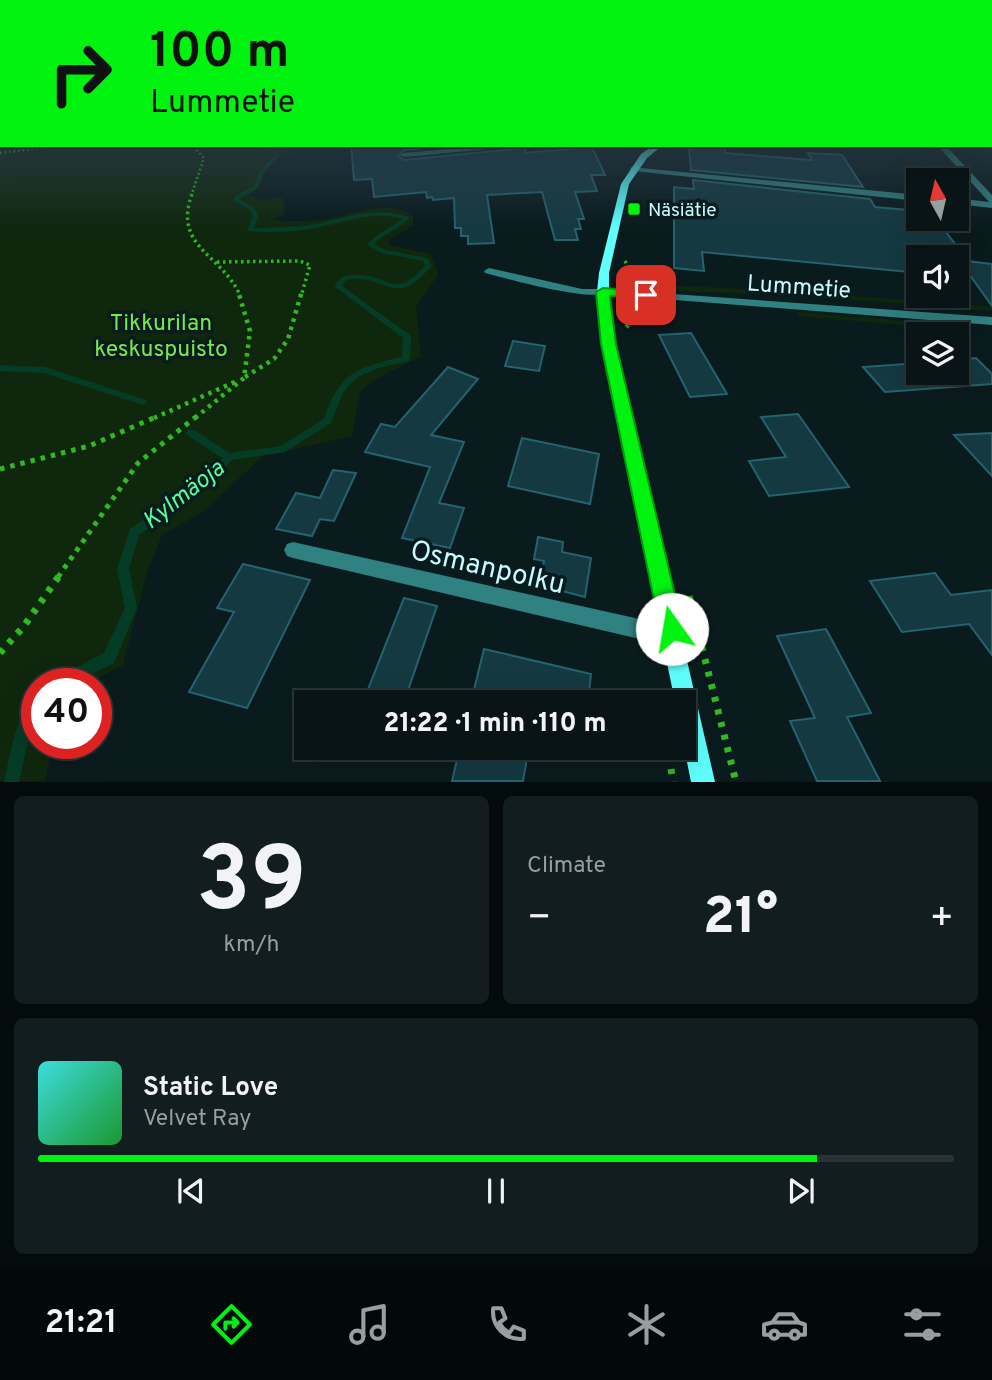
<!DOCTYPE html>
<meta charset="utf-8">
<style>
body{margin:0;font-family:Overpass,sans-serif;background:#111d1f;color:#f1f3f6;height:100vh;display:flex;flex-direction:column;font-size:26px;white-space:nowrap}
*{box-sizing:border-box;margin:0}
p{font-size:23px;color:#989ea1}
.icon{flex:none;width:38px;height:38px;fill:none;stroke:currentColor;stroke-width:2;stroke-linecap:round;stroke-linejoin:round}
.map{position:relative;height:782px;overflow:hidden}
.side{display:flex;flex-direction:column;gap:14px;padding:14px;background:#040b0c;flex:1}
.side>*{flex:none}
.guide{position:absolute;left:0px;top:0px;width:992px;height:147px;box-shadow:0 7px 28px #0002,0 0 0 2px #293335;background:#00f20f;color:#111;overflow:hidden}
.needle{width:46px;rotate:352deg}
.tools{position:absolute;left:906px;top:168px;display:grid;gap:14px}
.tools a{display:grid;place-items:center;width:63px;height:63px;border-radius:0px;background:#081416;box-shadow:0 7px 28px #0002,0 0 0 2px #293335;font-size:35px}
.speed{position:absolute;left:21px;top:668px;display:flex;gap:14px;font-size:35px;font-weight:700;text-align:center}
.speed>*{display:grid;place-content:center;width:91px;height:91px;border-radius:50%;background:#081416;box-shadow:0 7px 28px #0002,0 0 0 2px #293335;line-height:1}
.speed .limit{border:10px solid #d22;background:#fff;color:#111}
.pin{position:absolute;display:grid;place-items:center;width:60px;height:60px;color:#fff;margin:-30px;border-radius:14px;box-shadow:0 4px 10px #0006}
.me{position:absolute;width:77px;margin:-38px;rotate:347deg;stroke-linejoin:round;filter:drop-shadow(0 0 5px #0008)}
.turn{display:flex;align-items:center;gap:24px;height:147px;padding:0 35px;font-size:32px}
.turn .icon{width:91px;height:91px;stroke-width:2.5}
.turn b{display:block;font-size:49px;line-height:60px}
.big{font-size:52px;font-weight:800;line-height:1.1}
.side .widget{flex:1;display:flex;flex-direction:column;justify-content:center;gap:10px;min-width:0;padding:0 24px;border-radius:10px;background:#111d1f}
.side .dial{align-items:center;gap:0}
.dial b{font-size:91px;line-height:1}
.song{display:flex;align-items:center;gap:21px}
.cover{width:84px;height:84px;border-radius:10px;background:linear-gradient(135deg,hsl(180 70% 55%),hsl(130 70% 35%))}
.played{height:7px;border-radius:4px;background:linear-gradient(90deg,#00f20f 85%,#293335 85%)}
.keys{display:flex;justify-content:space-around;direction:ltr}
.heat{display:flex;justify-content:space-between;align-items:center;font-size:38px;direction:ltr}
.side .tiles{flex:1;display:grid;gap:14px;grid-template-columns:1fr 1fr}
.widget:last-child{grid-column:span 2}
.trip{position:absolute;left:294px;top:690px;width:402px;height:70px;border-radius:0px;background:#081416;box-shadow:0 7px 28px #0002,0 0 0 2px #293335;font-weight:800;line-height:70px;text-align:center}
.menu{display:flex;height:112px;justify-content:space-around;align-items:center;background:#030809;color:#989ea1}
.menu .icon{width:49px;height:49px}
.menu .selected{color:#00f20f}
.menu b{font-size:32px;color:#f1f3f6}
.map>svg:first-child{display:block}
.green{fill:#0f280d}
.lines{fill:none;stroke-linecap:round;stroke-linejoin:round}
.stream{fill:#043c26;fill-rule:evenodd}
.building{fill:#143941;stroke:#24636f;stroke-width:2}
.path-far4{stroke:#31b822;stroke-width:2.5;stroke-dasharray:2 2.5;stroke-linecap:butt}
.path-far3{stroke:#31b822;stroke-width:3.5;stroke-dasharray:2.5 3.5;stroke-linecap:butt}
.path-far2{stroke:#31b822;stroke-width:4.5;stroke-dasharray:3.5 5;stroke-linecap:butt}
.path-far1{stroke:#31b822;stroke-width:5;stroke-dasharray:4.5 6;stroke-linecap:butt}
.path{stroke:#31b822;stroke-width:7;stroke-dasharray:5 8;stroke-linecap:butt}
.lane{fill:#308181;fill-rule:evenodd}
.street{fill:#308181;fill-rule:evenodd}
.secondary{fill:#5efffd;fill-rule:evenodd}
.route{fill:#00f20f;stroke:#009d0a;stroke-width:2}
.poi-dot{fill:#00f20f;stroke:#0a1b1e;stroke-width:2.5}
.labels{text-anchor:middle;stroke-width:7;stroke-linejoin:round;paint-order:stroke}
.far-poi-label{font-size:19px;fill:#c7fbff;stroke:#0a1b1e;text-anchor:start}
.street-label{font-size:23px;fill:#c7fbff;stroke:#0a1b1e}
.park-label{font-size:23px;fill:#77e949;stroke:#0a1b1e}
.water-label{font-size:24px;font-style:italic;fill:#55ff9e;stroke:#0a1b1e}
.near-street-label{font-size:28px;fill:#c7fbff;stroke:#0a1b1e}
</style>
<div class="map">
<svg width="992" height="782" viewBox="0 0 992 782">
<rect width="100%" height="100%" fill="#0a1b1e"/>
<g class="green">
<path d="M0 119 2 145H270V149H287L291 153C286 155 279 158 274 161 261 172 265 183 248 195L259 199 283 198 285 214 272 220C290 221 310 222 328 219 353 215 390 197 413 217V226L390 239 389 245 431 254 438 275 416 306 421 356 374 380 360 392 352 436 263 456 205 510 162 535 147 572 123 665 86 684H37V744H53L45 781H0Z"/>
<path d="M661 285 802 292 992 307V311L833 298 662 290Z"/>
<path d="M797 312 946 324 950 329 799 316Z"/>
</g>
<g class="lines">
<g class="stream">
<path d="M257 145H263L280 155 264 172 258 188 240 198 239 199 253 207 259 216 254 228C274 227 295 228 316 224 351 217 372 206 409 217V219C398 229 384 234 374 244L386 250 427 258 432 266 431 267C424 274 418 282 409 286 394 292 383 284 369 280 362 278 354 279 346 280L342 286 410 335 411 337 410 359 409 361 378 368 358 377 350 384 343 393 331 423 285 452 232 460 210 485 139 535 129 569 137 608 114 663 72 684H52L54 679 104 653 125 608 117 569 130 529 202 479 222 458 188 436 186 433 188 430H194L230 453 280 446 324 419C340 372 356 368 402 357L403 338 334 286 342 277C351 275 360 274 370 276 380 278 392 287 403 283 412 280 419 272 425 266L423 261 382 253 367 245 376 236 403 219C372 210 345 222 315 228 294 232 269 233 248 231L247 230 253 216 249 209 234 201V197L254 186 260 171 275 155Z"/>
<path d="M0 365 45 367 146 400 147 402 143 405 44 373 0 371Z"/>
<path d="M37 697V717L32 724 19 782H4C9 760 17 707 37 697Z"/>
</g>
</g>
<g class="building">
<path d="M351 145H462L404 150 398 156 404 160 525 148V153L592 147 605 175H591L597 191 575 192 584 219H578L581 229H575L578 240H555L542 192 487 195 494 243 468 244V236H461V228H455L454 198 433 200 432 197 427 198 426 192 374 197 372 179 354 180Z"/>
<path d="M695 145H724L725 153 812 160 808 153 842 155 863 187 691 170 689 149H695Z"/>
<path d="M693 180 870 199 875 207 919 211V219H936L965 257H919V273L702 252 704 271 674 268V187L694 189Z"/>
<path d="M959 260 992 264V306Z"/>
<path d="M691 333 727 394 690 397 659 335Z"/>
<path d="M513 341 545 346 539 371 505 366Z"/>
<path d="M976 358 992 374V384L885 392 863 367 919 363V373H957V360Z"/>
<path d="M448 367 478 379 431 435 464 442 439 503 464 508 450 548 402 538 430 467 365 452 381 424 395 427Z"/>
<path d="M798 414 849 487 769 496 749 461 786 457 761 417Z"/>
<path d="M992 433V476L954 435Z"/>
<path d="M522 438 599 454 590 504 508 486Z"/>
<path d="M333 470 356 473 334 521 320 519 312 536 276 529 296 493 320 498Z"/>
<path d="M538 537 563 542 562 552 591 558 585 597 539 585 544 561 534 559Z"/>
<path d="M243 564 310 580 247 708 189 692 234 612 217 608Z"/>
<path d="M935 573 951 595 992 590V655L969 624 902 632 870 581Z"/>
<path d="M404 598 437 606 404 702H363Z"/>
<path d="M826 629 871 713 847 717 880 781H817L790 721 815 718 777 636Z"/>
<path d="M484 649 591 674 588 702H471Z"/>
<path d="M460 747H529L523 781H452Z"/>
</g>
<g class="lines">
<g class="path-far4">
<path d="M0 153 63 145"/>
<path d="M191 196 204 158 192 145"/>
</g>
<g class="path-far3">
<path d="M192 194C173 246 219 253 239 293"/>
<path d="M625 261 630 270 640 276"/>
<path d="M217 262 300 261 310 265 302 293"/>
</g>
<g class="path-far2">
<path d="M626 327 638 317 651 314 650 311"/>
<path d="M245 377 274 359 288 339 302 291"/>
<path d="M154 418 237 381"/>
<path d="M195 418 244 378 250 331 238 291"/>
</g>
<g class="path-far1">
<path d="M0 469 89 446 158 416"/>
<path d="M58 577 138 463 197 416"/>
</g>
<g class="path">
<path d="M689 596 736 782"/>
<path d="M0 653 24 626 59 576"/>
<path d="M671 769 673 782"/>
</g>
<path class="lane" d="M489 268 582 289H603L609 292C593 303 508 279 485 273L484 271Z"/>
<g class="street">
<path d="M495 145H530L404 157 400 155 404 153Z"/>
<path d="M937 145H945L992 195V208L957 204V198L989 202Z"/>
<path d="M631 167 919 195V201L634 171 630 169Z"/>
<path d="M603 289 992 317V325L599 294 597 292Z"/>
<path d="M293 542 644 620 672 619 679 622 682 629 679 636 672 639 644 640 293 558 287 556 284 550 287 544Z"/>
</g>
<path class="secondary" d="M654 145H663L647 158 629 184 609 273V292L614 344 715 782H691L684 747V702H675L602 344 597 292 599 273 621 184 641 154Z"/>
</g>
<linearGradient id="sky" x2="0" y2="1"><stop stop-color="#060f10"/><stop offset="0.52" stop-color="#2d3f4c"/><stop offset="1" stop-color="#2d3f4c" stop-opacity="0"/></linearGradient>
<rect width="992" height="228" fill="url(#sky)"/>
<path class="route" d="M603 288 646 291 652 295 646 299 610 296 616 344 683 629 680 637 672 640 664 637 660 629 601 344 596 292Z"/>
<rect class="poi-dot" x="627" y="202" width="14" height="14" rx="3.5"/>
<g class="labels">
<g class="far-poi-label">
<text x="648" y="216">Näsiätie</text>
</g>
<g class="street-label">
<text transform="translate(799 286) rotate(4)" y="8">Lummetie</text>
</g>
<g class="park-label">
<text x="161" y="330">Tikkurilan<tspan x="161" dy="26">keskuspuisto</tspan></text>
</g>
<g class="water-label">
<text transform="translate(183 494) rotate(-38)" y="8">Kylmäoja</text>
</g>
<g class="near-street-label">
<text transform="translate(488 566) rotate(13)" y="10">Osmanpolku</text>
</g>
</g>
</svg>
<div class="tools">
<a><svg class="needle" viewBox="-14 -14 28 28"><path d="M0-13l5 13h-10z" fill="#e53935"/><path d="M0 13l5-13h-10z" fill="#989ea1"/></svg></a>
<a><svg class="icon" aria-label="sound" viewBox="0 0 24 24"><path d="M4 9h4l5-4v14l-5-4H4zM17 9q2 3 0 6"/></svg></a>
<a><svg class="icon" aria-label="layers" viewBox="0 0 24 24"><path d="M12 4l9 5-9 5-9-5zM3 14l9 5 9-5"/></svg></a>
</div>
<div class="speed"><div class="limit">40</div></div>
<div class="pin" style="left:646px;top:295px;background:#d93025"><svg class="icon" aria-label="arrive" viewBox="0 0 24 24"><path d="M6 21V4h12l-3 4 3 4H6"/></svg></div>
<svg class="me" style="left:672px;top:629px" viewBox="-20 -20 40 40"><circle r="19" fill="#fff"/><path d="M0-13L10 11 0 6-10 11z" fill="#00f20f"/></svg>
<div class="trip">21:22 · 1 min · 110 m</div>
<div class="guide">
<div class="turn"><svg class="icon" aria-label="right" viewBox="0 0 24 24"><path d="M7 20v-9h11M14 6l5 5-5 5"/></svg><div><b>100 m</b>Lummetie</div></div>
</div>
</div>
<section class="side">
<div class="tiles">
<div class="widget dial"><b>39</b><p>km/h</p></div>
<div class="widget"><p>Climate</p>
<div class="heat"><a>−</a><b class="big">21°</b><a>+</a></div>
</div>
<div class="widget">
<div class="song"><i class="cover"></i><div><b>Static Love</b><p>Velvet Ray</p></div></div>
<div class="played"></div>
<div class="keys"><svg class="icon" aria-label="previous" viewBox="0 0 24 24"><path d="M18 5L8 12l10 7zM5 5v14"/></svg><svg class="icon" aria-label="pause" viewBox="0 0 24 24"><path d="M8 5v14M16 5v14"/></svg><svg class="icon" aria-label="next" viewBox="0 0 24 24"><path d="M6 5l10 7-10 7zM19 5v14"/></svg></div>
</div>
</div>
</section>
<nav class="menu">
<b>21:21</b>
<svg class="icon selected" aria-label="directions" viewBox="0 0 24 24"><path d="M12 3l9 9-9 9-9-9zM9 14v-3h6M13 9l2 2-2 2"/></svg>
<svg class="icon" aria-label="music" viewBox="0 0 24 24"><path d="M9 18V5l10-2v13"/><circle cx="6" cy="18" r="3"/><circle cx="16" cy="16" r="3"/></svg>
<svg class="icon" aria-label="phone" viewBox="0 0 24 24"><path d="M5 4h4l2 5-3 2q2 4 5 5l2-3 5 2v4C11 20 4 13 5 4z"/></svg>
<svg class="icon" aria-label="climate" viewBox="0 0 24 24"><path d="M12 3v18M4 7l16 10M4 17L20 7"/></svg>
<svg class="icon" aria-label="car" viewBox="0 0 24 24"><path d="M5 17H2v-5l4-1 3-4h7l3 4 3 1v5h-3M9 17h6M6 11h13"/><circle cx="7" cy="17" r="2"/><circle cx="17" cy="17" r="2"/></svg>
<svg class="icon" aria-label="filters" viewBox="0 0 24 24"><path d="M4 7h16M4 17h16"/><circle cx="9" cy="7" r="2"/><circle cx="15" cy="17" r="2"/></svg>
</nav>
